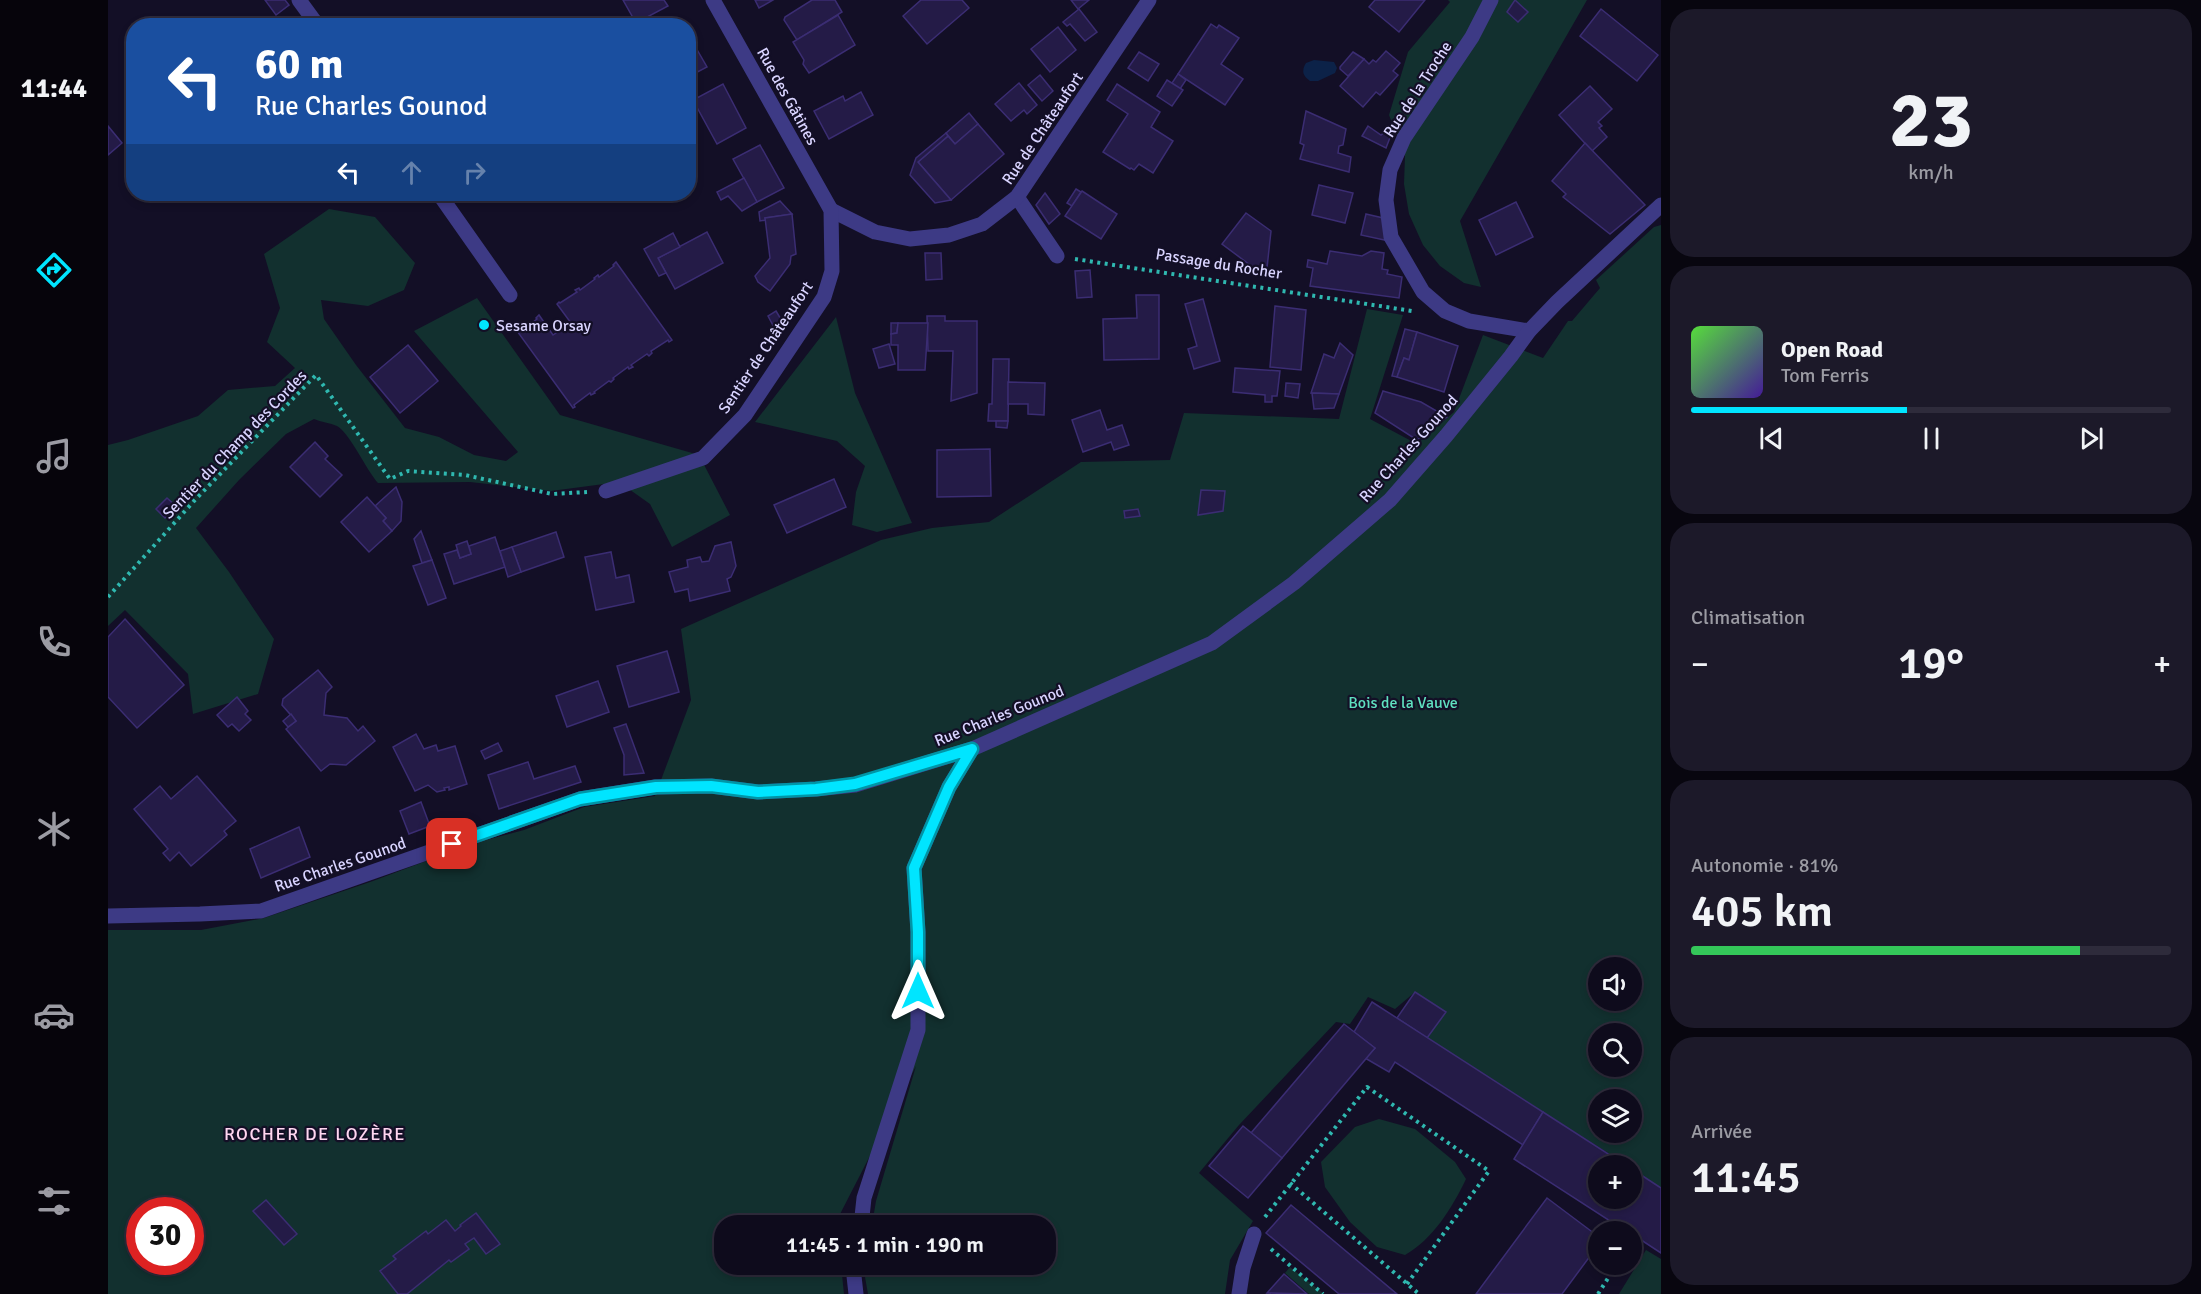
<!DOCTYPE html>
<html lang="fr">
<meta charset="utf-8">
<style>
body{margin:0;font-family:Signika,sans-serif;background:#1c1929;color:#f1f3f6;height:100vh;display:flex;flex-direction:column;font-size:22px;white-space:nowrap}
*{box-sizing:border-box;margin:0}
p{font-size:20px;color:#9b9ba3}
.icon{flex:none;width:33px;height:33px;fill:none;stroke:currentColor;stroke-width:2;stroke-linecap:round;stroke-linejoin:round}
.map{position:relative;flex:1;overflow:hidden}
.drawer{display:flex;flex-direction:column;gap:9px;padding:9px;background:#08060f;width:540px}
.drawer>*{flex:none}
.hud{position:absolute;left:18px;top:18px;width:570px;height:183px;border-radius:24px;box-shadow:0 3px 9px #0003,0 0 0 2px #2e2b3b;background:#1a4fa0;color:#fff;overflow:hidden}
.tools{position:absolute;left:1480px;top:957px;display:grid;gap:12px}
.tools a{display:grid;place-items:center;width:54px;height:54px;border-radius:50%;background:#0e0b1c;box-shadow:0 3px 9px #0003,0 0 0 2px #2e2b3b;font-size:30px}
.speed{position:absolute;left:18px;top:1197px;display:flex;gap:12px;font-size:30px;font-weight:700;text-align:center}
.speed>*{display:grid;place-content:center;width:78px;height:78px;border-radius:50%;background:#0e0b1c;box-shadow:0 3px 9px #0003,0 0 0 2px #2e2b3b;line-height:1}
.speed .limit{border:9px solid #d22;background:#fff;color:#111}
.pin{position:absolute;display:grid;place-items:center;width:51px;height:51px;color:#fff;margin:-26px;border-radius:12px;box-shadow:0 3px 9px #0006}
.me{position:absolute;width:66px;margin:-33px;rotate:0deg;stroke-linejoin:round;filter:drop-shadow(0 0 4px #0008)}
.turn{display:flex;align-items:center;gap:21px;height:126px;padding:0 30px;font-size:27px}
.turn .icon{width:78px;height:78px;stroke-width:2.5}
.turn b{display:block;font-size:42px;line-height:51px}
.lanes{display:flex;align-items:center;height:57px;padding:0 30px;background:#0003;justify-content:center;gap:30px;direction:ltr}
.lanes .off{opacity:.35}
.big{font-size:45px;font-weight:600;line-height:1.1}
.drawer .widget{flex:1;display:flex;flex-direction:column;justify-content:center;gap:9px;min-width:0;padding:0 21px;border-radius:24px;background:#1c1929}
.drawer .dial{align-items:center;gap:0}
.dial b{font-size:78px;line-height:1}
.song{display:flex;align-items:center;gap:18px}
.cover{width:72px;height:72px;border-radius:9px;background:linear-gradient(135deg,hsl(110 70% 55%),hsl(260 70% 35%))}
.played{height:6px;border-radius:3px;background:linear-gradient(90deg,#00e5ff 45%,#2e2b3b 45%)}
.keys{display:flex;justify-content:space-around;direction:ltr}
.heat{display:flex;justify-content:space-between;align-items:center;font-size:33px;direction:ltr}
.charge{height:9px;border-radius:4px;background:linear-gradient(90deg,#34c759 81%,#2e2b3b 0)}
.trip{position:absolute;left:606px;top:1215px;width:342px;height:60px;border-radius:24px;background:#0e0b1c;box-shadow:0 3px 9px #0003,0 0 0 2px #2e2b3b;font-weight:600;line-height:60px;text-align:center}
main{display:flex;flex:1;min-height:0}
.tabs{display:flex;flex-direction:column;width:108px;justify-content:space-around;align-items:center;background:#06040b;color:#9b9ba3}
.tabs .icon{width:42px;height:42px}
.tabs .selected{color:#00e5ff}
.tabs b{font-size:27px;color:#f1f3f6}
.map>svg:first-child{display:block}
.green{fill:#12302f;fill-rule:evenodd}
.water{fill:#0c2248}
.building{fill:#241b47;stroke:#3b2d73;stroke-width:1.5}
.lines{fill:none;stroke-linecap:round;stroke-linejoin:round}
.path{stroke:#2fb8b0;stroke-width:4;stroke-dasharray:3 4.5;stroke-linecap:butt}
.service{stroke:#3d3a85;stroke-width:15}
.minor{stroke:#3d3a85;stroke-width:15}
.route-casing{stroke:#0095a6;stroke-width:15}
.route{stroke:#00e5ff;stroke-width:10}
.poi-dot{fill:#00e5ff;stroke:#130f26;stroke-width:2}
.labels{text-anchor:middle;stroke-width:4.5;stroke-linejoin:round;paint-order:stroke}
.street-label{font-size:16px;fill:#d9d4ff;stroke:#130f26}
.poi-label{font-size:16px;fill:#d9d4ff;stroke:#130f26;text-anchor:start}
.park-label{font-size:16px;fill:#5fe0c0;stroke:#130f26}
.neighbourhood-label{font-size:18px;letter-spacing:1.5px;fill:#ffd6f0;stroke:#130f26}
</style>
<main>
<nav class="tabs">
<b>11:44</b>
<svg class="icon selected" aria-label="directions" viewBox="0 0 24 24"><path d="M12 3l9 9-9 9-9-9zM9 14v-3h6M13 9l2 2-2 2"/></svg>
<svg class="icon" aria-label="music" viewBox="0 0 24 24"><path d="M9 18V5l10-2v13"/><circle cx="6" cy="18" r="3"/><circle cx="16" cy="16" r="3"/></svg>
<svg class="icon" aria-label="phone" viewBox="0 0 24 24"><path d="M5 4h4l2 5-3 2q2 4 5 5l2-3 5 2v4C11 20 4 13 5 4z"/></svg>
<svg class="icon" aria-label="climate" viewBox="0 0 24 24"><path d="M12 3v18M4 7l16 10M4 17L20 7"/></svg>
<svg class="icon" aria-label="car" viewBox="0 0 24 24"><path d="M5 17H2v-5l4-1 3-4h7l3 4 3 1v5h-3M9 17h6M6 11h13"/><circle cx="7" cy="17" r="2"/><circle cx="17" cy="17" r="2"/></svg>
<svg class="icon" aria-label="filters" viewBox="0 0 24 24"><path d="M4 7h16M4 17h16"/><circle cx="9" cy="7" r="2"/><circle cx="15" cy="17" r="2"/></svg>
</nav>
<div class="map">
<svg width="1553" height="1294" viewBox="0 0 1553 1294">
<rect width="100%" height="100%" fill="#130f26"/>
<g class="green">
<path d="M1340 0H1479L1352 221 1373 287 1356 283 1332 266 1315 245 1301 214 1296 184 1297 156 1281 115 1300 52 1342 2Z"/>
<path d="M221 209 267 217 307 263 296 290 260 306 213 300 216 319 248 365 297 428 331 437 366 455 398 461 410 452 306 331 369 298 452 415 591 455 622 515 564 547 542 504 511 482 443 491 362 482 270 483C259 471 241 432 229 426 222 423 213 422 206 419L178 434 131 480 88 528 121 572 166 639 150 694 85 714 80 674 17 610 0 626V445L20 440 90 416 120 390 167 386 187 368 159 342 172 308 156 254Z"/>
<path d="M1553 225V1188L1524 1169V1166L1519 1165 1319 1038 1338 1012 1307 992 1287 1009 1260 997 1242 1024 1228 1022 1131 1125 1091 1173 1145 1221 1122 1260 1117 1294H760L757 1277 759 1265 938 1264V1226L764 1225 768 1201 808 1066 729 1220 730 1225 616 1226V1264L733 1265 736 1294H0V930H93L156 918 265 881 366 843 416 830 476 807 547 796 583 700 573 629 773 540 824 528 881 522 973 462 1062 460 1076 413 1231 419 1259 309 1295 315 1262 419 1309 444 1346 412 1375 335 1435 358 1460 321H1464L1492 288 1488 280 1546 227ZM1491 968H1524V1000H1491ZM1491 1034H1524V1066H1491ZM1491 1100H1524V1132H1491ZM32 1210H82V1262H32Z"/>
<path d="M728 317 747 393 804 523 769 532 744 525 748 492 757 466 729 441 647 422Z"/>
<path d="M1271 1119 1307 1129 1347 1162 1358 1179C1344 1208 1325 1239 1297 1255L1269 1247 1242 1222 1217 1187 1213 1162 1247 1127Z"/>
<path d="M1538 1250 1553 1259V1294H1511Z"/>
<path d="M1182 1267 1216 1294H1201L1177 1273Z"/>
</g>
<path class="water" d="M1206 60 1226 62 1229 68 1227 73 1210 81H1202C1195 76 1193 71 1198 63Z"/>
<g class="building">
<path d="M157 0H177L181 5 168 15Z"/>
<path d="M515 0H556L560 6 528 23Z"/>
<path d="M647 0H665L651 8Z"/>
<path d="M704 0H727L734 12 689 40 676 20 677 17Z"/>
<path d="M813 0H854L861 8 819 44 795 16Z"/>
<path d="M963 0H981L970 9Z"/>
<path d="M1267 0H1317L1291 32 1261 7Z"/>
<path d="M1407 0 1420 12 1410 22 1399 12Z"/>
<path d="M971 9 989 32 977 41 962 24 959 26 955 22Z"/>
<path d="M1493 9 1550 55 1529 81 1472 36Z"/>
<path d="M730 15 747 45 701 73 695 64 696 60 685 42Z"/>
<path d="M1103 24 1109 28 1111 25 1131 38 1113 64 1135 79 1117 105 1070 74Z"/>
<path d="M950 27 968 50 942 72 923 49Z"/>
<path d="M580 34 599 67 580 77Z"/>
<path d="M1278 51 1292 63 1285 71 1290 75 1272 95 1268 92 1255 107 1232 86 1256 59 1261 64 1265 60 1268 62Z"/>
<path d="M1031 52 1051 64 1040 81 1020 68Z"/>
<path d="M1245 52 1256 59 1240 76 1232 69V67Z"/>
<path d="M1070 74 1078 80 1072 89 1064 83Z"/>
<path d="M932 75 945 91 934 101 920 85Z"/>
<path d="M1059 80 1075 90 1064 106 1049 96Z"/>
<path d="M911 83 929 105 919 114 916 110 903 121 887 104Z"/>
<path d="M615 84 638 128 609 144 585 100Z"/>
<path d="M1009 84 1052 112 1043 127 1065 141 1045 173 1031 164 1026 170 1023 168 1022 169 995 152 1020 114 999 100Z"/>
<path d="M26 86V104L17 93Z"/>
<path d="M1482 86 1504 109 1490 122 1494 126 1491 128 1499 137 1484 151 1451 115Z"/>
<path d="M753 92 765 115 721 139 706 111 735 96 737 101Z"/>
<path d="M1198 111 1238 129 1235 145 1231 146 1230 153 1243 157 1241 172 1192 159 1196 145 1192 143Z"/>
<path d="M861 113 870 124 847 144 838 133Z"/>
<path d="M870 124 896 154 843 200 810 162 840 136 847 144Z"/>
<path d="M0 126 14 143 0 155Z"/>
<path d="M1260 126 1273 135 1278 131 1283 135 1278 148 1254 136Z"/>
<path d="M838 133 840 136 810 162 843 200 827 203 802 175 808 158Z"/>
<path d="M1477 143 1537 205 1502 234 1455 197 1458 194 1444 181Z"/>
<path d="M652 145 676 188 649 202 625 159Z"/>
<path d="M636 178 649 202 634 211 620 196 613 200 609 192Z"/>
<path d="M1211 185 1245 193 1237 223 1204 215Z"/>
<path d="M968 189 973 192 964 206 959 203Z"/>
<path d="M974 191 1009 214 993 239 957 216Z"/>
<path d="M937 193 952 214 941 224 928 205Z"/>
<path d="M73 194H85L87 196 80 202Z"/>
<path d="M672 201 684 214 657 218 658 220 652 221 651 212Z"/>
<path d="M1408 202 1425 237 1388 255 1371 220Z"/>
<path d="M1138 213 1163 231 1158 277 1114 244Z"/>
<path d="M684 214 688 254 683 256 682 264 662 291 650 282 647 276 662 258 657 218Z"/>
<path d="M1258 214 1275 218 1281 241 1253 235Z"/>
<path d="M599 232 615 263 567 289 550 258Z"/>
<path d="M565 233 572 247 550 258 558 273 551 276 536 249Z"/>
<path d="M1222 251 1254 256 1263 251 1276 253 1274 269 1280 270 1279 274 1294 277 1291 298 1202 286 1205 268 1199 267 1200 260 1219 264Z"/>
<path d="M817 253H833L834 279 818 280Z"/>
<path d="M508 262 564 340 561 342 560 340 543 351 544 353 541 356 539 354 523 365 525 367 521 369 520 367 505 378 506 379 503 382 501 381 486 392 487 393 483 395 482 393 466 405 467 407 465 408 409 331 413 328 414 330 429 319 428 318 431 315 445 335 463 323 449 304 451 302 452 303 469 292 467 290 471 288 472 290 487 279 486 278 490 275 491 277 506 266 505 265Z"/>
<path d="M982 270 984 297 969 298 967 271Z"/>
<path d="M1028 295H1051V359L996 360 995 319 1029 318Z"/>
<path d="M1095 299 1112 361 1086 369 1080 349 1089 346 1077 304Z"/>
<path d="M1167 306 1198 310 1193 370 1162 367Z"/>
<path d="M668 311 677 326 668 331 660 316Z"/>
<path d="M819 316H837V321H869V393L843 401 845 351H820Z"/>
<path d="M783 323H790L789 333 783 334Z"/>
<path d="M790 323H820L817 370H790V345H783V334L789 333Z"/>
<path d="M1297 329 1309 332 1301 360 1296 358 1289 377 1284 376Z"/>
<path d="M1309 332 1350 346 1336 392 1289 377 1296 358 1301 360Z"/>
<path d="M1232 343 1245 355 1231 394 1203 393 1216 354 1226 358Z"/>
<path d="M781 344 787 364 771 368 765 349Z"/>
<path d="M300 345 330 381 292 413 262 377Z"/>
<path d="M885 359H901L900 421H880L881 404H884Z"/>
<path d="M1127 368 1172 371 1169 396H1164V402H1157V395L1125 392Z"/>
<path d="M900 382 937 383 936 415 920 414V404H900Z"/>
<path d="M1178 383 1192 384 1190 398 1177 396Z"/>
<path d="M1275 391 1313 402 1339 417 1309 440 1267 413Z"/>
<path d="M1204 393 1231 394 1226 408 1206 409Z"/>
<path d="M992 410 999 430 1014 425 1021 445 1006 450 1003 442 975 452 964 420Z"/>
<path d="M888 421H900L899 428 888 427Z"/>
<path d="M207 442 220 456 217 459 234 475 212 497 182 467Z"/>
<path d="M882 449 883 496 829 497V450Z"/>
<path d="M726 479 738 507 679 533 666 505Z"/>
<path d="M288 487 294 502 293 521 284 531 275 521 278 518 267 506Z"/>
<path d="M1093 490 1117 491 1115 511 1090 515Z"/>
<path d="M259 497 278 518 275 521 284 531 261 552 233 522Z"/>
<path d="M59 498 69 507 57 518 48 509Z"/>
<path d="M1030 509 1032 516 1017 518 1016 511Z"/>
<path d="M313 531 324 560 314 563 306 539Z"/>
<path d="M448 532 456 557 413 572 404 547Z"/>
<path d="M387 537 397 567 346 584 336 554 349 550 352 558 363 554 361 546Z"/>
<path d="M359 541 363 554 352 558 348 545Z"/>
<path d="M623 542 628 566 623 577 619 579 622 591 582 601 580 589 567 592 561 572 580 567 579 560 592 557 594 562 601 561 607 546Z"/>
<path d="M404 547 413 572 400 577 392 551Z"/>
<path d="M503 552 508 578 521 575 526 602 488 610 477 557Z"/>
<path d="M324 560 338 598 320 605 305 566Z"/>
<path d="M17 619 76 685 29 728 0 697V637Z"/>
<path d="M559 651 571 692 521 707 509 666Z"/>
<path d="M210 670 224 687 218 693 216 715 239 718 250 731 255 726 267 741 238 765 222 764 213 771 178 729 188 721 174 705 175 699Z"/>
<path d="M490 681 501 712 459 727 448 696Z"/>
<path d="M129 697 140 711 137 714 143 720 131 731 124 724 120 727 109 715Z"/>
<path d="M183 714 188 721 180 727 175 721Z"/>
<path d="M518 724 536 773 516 775V755L506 728Z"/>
<path d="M308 734 316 749 328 745 330 751 347 746 359 784 341 790V787L336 788 337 790 329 792 320 785 307 791 285 747Z"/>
<path d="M390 743 394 751 377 759 373 751Z"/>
<path d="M420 762 426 779 467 766 473 782 391 809 380 775Z"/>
<path d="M89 776 128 821 116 831 119 835 83 866 71 852 62 861 55 853 60 849 26 809 52 786 63 799Z"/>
<path d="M313 802 322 826 301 834 292 811Z"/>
<path d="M191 827 202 857 153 878 142 849Z"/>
<path d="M1307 992 1338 1012 1319 1038 1289 1018Z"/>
<path d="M1264 1002 1435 1112 1415 1145 1287 1062 1281 1072 1257 1058 1267 1048 1246 1032Z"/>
<path d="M1236 1024 1267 1048 1174 1158 1143 1133Z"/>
<path d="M1435 1112 1519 1166H1491V1198H1524V1169L1553 1188V1253L1524 1234V1232H1519L1406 1159Z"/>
<path d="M1135 1126 1174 1158 1140 1198 1101 1166Z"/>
<path d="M1439 1198 1491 1237V1244L1454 1294H1368Z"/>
<path d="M158 1200 189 1234 176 1245 145 1211Z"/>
<path d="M1183 1205 1289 1294H1231L1158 1233Z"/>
<path d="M368 1213 392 1244 378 1254 366 1238 357 1244 361 1249 343 1262 341 1260 299 1294H290L272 1271 288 1259 285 1256 318 1231 320 1234 338 1220 347 1231 353 1226 352 1225Z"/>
<path d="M1176 1274 1199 1294 1159 1293Z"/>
</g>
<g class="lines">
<g class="path">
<path d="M967 259 1304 311"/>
<path d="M0 597 86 501 208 375 282 479 300 471 357 475 444 494 479 492"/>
<path d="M1182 1183 1311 1294"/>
<path d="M1157 1217 1259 1087 1381 1171 1299 1284"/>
<path d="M1163 1249 1215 1294"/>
<path d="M1490 1294 1509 1264"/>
</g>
<g class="service">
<path d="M191 0 210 26"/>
<path d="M331 194 402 295"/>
<path d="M909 197 949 256"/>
<path d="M1131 1294 1135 1268 1146 1234"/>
</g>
<g class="minor">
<path d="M1383 0 1364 37 1296 138 1282 170 1278 200 1283 237 1315 292 1337 311 1361 321 1421 331"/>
<path d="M723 210 767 232 802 239 841 235 874 224 909 197 1041 0"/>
<path d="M498 491 595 458 637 415 716 297 724 271 723 210 605 0"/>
<path d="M0 916 92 914 153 911 472 799 547 787 603 786 650 792 708 789 747 785 864 749 1104 643 1186 583 1282 500 1338 436 1403 356 1421 331 1449 302 1553 205"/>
<path d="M753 1226 756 1198 810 1030V932L806 868 841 787 864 749"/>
<path d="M748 1264 746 1276 748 1294"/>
</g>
</g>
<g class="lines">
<g class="route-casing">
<path id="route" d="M344 844 472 799 548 787 603 786 650 792 708 789 747 784 864 749 841 787 806 868 810 932V991"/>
</g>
<use href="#route" class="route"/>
</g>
<circle class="poi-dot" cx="376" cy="325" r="6"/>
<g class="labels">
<g class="street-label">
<text transform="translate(1309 89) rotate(-57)" y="6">Rue de la Troche</text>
<text transform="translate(680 96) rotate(61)" y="6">Rue des Gâtines</text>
<text transform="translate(934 128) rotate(-56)" y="6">Rue de Châteaufort</text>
<text transform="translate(1111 263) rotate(9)" y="6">Passage du Rocher</text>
<text transform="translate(657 347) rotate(-56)" y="6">Sentier de Châteaufort</text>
<text transform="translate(126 444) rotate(-46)" y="6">Sentier du Champ des Cordes</text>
<text transform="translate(1300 448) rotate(-48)" y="6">Rue Charles Gounod</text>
<text transform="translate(891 715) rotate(-22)" y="6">Rue Charles Gounod</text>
<text transform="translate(232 864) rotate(-19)" y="6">Rue Charles Gounod</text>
</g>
<g class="poi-label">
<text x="388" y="331">Sesame Orsay</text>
</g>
<g class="park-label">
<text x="1295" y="708">Bois de la Vauve</text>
</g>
<g class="neighbourhood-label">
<text x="207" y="1140">ROCHER DE LOZÈRE</text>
</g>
</g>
</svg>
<div class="tools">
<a><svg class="icon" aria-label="sound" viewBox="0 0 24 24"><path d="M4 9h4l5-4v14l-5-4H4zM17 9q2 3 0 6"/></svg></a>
<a><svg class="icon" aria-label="search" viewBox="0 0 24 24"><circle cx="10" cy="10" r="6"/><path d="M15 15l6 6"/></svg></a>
<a><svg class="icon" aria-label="layers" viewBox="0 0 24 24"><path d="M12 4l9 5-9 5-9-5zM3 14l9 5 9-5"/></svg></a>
<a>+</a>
<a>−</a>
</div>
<div class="speed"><div class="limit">30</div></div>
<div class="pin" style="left:344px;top:844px;background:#d93025"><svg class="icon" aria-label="arrive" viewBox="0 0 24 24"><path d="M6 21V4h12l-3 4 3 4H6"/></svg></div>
<svg class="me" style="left:810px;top:991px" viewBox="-20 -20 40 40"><path d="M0-17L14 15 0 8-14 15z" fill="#00e5ff" stroke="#fff" stroke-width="4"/></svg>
<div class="trip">11:45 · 1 min · 190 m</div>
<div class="hud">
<div class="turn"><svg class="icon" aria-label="left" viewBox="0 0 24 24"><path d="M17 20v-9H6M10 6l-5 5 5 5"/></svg><div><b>60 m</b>Rue Charles Gounod</div></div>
<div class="lanes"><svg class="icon" aria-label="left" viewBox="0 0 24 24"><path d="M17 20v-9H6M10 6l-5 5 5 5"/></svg><svg class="icon off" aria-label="ahead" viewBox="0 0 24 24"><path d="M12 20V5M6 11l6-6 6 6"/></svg><svg class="icon off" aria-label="right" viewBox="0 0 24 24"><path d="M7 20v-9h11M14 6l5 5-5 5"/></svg></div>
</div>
</div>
<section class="drawer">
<div class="widget dial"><b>23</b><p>km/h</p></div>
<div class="widget">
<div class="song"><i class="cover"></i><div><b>Open Road</b><p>Tom Ferris</p></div></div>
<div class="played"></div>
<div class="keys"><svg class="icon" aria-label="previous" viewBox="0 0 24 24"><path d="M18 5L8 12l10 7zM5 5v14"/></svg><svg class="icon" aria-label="pause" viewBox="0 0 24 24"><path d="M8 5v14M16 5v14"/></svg><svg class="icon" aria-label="next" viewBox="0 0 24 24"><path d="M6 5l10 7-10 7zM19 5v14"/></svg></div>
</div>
<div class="widget"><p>Climatisation</p>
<div class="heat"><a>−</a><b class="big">19°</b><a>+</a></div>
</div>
<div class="widget"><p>Autonomie · 81%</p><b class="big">405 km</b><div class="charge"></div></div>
<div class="widget"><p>Arrivée</p><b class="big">11:45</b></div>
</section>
</main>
